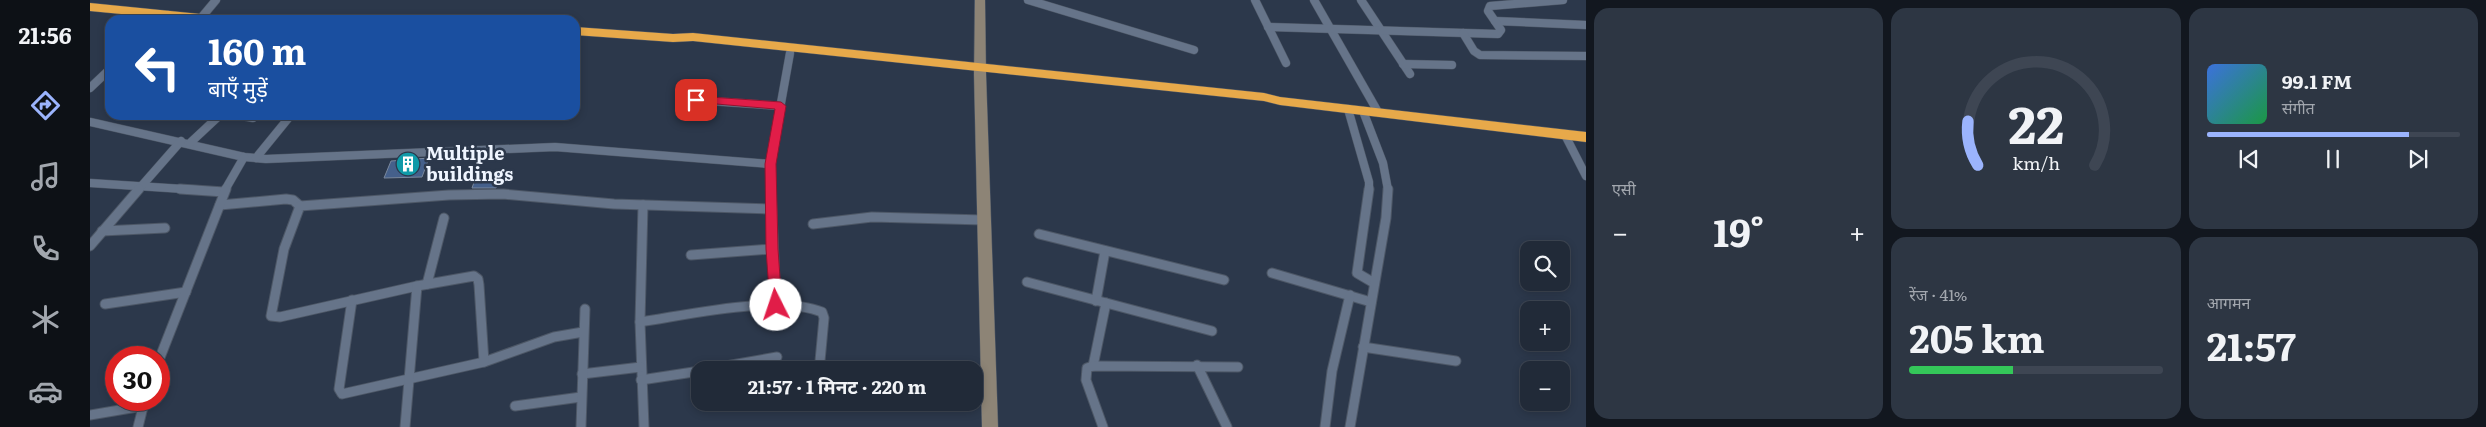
<!DOCTYPE html>
<html lang="hi">
<meta charset="utf-8">
<style>
body{margin:0;font-family:Literata,"Noto Sans Devanagari",serif;background:#2d3643;color:#f1f3f6;height:100vh;display:flex;flex-direction:column;font-size:19px;white-space:nowrap}
*{box-sizing:border-box;margin:0}
p{font-size:16px;color:#a2a7ae}
.icon{flex:none;width:28px;height:28px;fill:none;stroke:currentColor;stroke-width:2;stroke-linecap:round;stroke-linejoin:round}
.map{position:relative;flex:1;overflow:hidden}
.sheet{display:flex;flex-direction:column;gap:8px;padding:8px;background:#12171f;width:900px}
.sheet>*{flex:none}
.banner{position:absolute;left:15px;top:15px;width:475px;height:105px;border-radius:15px;box-shadow:0 2px 8px #0003,0 0 0 1px #3e4653;background:#1a4fa0;color:#fff;overflow:hidden}
.tools{position:absolute;left:1430px;top:241px;display:grid;gap:10px}
.tools a{display:grid;place-items:center;width:50px;height:50px;border-radius:10px;background:#212a38;box-shadow:0 2px 8px #0003,0 0 0 1px #3e4653;font-size:25px}
.speed{position:absolute;left:15px;top:346px;display:flex;gap:10px;font-size:25px;font-weight:700;text-align:center}
.speed>*{display:grid;place-content:center;width:65px;height:65px;border-radius:50%;background:#212a38;box-shadow:0 2px 8px #0003,0 0 0 1px #3e4653;line-height:1}
.speed .limit{border:8px solid #d22;background:#fff;color:#111}
.pin{position:absolute;display:grid;place-items:center;width:42px;height:42px;color:#fff;margin:-21px;border-radius:10px;box-shadow:0 2px 8px #0006}
.me{position:absolute;width:55px;margin:-28px;rotate:356deg;stroke-linejoin:round;filter:drop-shadow(0 0 4px #0008)}
.turn{display:flex;align-items:center;gap:18px;height:105px;padding:0 20px;font-size:22px}
.turn .icon{width:65px;height:65px;stroke-width:2.5}
.turn b{display:block;font-size:35px;line-height:42px}
.big{font-size:38px;font-weight:700;line-height:1.1}
.sheet .tile{flex:1;display:flex;flex-direction:column;justify-content:center;gap:8px;min-width:0;padding:0 18px;border-radius:15px;background:#2d3643}
.sheet .dial{align-items:center;gap:0}
.dial svg{height:130px;overflow:visible;fill:none;stroke:#3e4653;stroke-width:7;stroke-linecap:round;text-anchor:middle}
.dial text{fill:#f1f3f6;stroke:none}
.song{display:flex;align-items:center;gap:15px}
.cover{width:60px;height:60px;border-radius:8px;background:linear-gradient(135deg,hsl(220 70% 55%),hsl(140 70% 35%))}
.played{height:5px;border-radius:2px;background:linear-gradient(90deg,#9bb4fd 80%,#3e4653 80%)}
.keys{display:flex;justify-content:space-around;direction:ltr}
.heat{display:flex;justify-content:space-between;align-items:center;font-size:28px;direction:ltr}
.charge{height:8px;border-radius:4px;background:linear-gradient(90deg,#34c759 41%,#3e4653 0)}
.sheet .tiles{flex:1;display:grid;gap:8px;grid-template-columns:repeat(3,1fr)}
.tile:first-child{grid-row:span 2}
.trip{position:absolute;left:601px;top:361px;width:292px;height:50px;border-radius:15px;background:#212a38;box-shadow:0 2px 8px #0003,0 0 0 1px #3e4653;font-weight:700;line-height:50px;text-align:center}
main{display:flex;flex:1;min-height:0}
.menu{display:flex;flex-direction:column;width:90px;justify-content:space-around;align-items:center;background:#0d1116;color:#a2a7ae}
.menu .icon{width:35px;height:35px}
.menu .selected{color:#9bb4fd}
.menu b{font-size:22px;color:#f1f3f6}
.map>svg:first-child{display:block}
.building{fill:#45608b;stroke:#7a889d}
.lines{fill:none;stroke-linecap:round;stroke-linejoin:round}
.street-far1-casing{stroke:#4d5766;stroke-width:9}
.street-casing{stroke:#4d5766;stroke-width:11}
.secondary-casing{stroke:#4d5766;stroke-width:1}
.highway-casing{stroke:#4d5766;stroke-width:1}
.street-far1{stroke:#667489;stroke-width:8}
.street{stroke:#667489;stroke-width:9}
.secondary{fill:#8d8476;fill-rule:evenodd}
.highway{fill:#e7a94a;fill-rule:evenodd}
.route{fill:#e11d48;stroke:#92132f}
.labels{text-anchor:middle;stroke-width:5;stroke-linejoin:round;paint-order:stroke}
.poi-label{font-size:18px;font-weight:bold;fill:#eff5ff;stroke:#2c384b;text-anchor:start}
</style>
<main>
<nav class="menu">
<b>21:56</b>
<svg class="icon selected" aria-label="directions" viewBox="0 0 24 24"><path d="M12 3l9 9-9 9-9-9zM9 14v-3h6M13 9l2 2-2 2"/></svg>
<svg class="icon" aria-label="music" viewBox="0 0 24 24"><path d="M9 18V5l10-2v13"/><circle cx="6" cy="18" r="3"/><circle cx="16" cy="16" r="3"/></svg>
<svg class="icon" aria-label="phone" viewBox="0 0 24 24"><path d="M5 4h4l2 5-3 2q2 4 5 5l2-3 5 2v4C11 20 4 13 5 4z"/></svg>
<svg class="icon" aria-label="climate" viewBox="0 0 24 24"><path d="M12 3v18M4 7l16 10M4 17L20 7"/></svg>
<svg class="icon" aria-label="car" viewBox="0 0 24 24"><path d="M5 17H2v-5l4-1 3-4h7l3 4 3 1v5h-3M9 17h6M6 11h13"/><circle cx="7" cy="17" r="2"/><circle cx="17" cy="17" r="2"/></svg>
</nav>
<div class="map">
<svg width="1496" height="427" viewBox="0 0 1496 427">
<rect width="100%" height="100%" fill="#2c384b"/>
<g class="building">
<path d="M339 158 332 177 294 178 301 161Z"/>
<path d="M387 174H412L406 188H382Z"/>
</g>
<g class="lines">
<g class="street-far1-casing">
<g id="street-far1">
<path d="M938 0 1104 50"/>
<path d="M1165 0 1196 63"/>
<path d="M1224 0 1288 112"/>
<path d="M1271 0 1320 74"/>
<path d="M111 18 126 0"/>
<path d="M72 20 78 15"/>
<path d="M1405 21 1496 25"/>
<path d="M1178 27 1408 34 1411 30 1398 11 1400 6 1473 0"/>
<path d="M1373 33 1384 51 1390 55 1496 56"/>
<path d="M1313 64 1362 65"/>
<path d="M0 88 20 69"/>
<path d="M590 99 691 106"/>
<path d="M1258 109 1279 182V190"/>
<path d="M1273 111 1293 163 1298 190"/>
<path d="M147 115 163 118"/>
<path d="M0 122 154 157 176 159 465 147 680 164 681 190"/>
<path d="M1475 135 1496 176"/>
<path d="M100 143 130 115"/>
<path d="M166 158 201 115"/>
<path d="M680 164 700 53"/>
<path d="M0 183 109 190"/>
<path d="M48 190 91 141"/>
<path d="M135 190 154 157"/>
</g>
</g>
<g class="street-casing">
<g id="street">
<path d="M90 189 134 192"/>
<path d="M681 189 686 305"/>
<path d="M1279 189 1267 273 1284 283"/>
<path d="M130 205 196 199 203 200 210 206"/>
<path d="M553 205 550 322 554 427"/>
<path d="M723 224 782 217 894 220"/>
<path d="M12 231 75 228"/>
<path d="M949 234 1134 280"/>
<path d="M0 246 49 189"/>
<path d="M601 255 682 249"/>
<path d="M1182 273 1281 302"/>
<path d="M937 282 1122 331"/>
<path d="M337 284 354 218"/>
<path d="M262 300 249 389 252 394 394 362 464 337 493 332"/>
<path d="M1006 301 1015 251"/>
<path d="M15 304 96 292"/>
<path d="M550 322C598 315 688 294 732 312L734 318 730 361 736 370"/>
<path d="M1273 347 1366 361"/>
<path d="M69 360 136 189"/>
<path d="M394 362 389 285 388 279 384 276 327 286 190 317 181 316 194 249 210 206 359 195 413 194 524 204 680 209"/>
<path d="M1107 365 1137 427"/>
<path d="M1003 366 1016 303"/>
<path d="M613 370 687 357"/>
<path d="M492 374 551 367"/>
<path d="M551 380 610 371"/>
<path d="M885 391 899 392"/>
<path d="M425 406 491 397"/>
<path d="M0 415 53 406"/>
<path d="M48 427 54 403"/>
<path d="M315 427 327 286"/>
<path d="M491 427 495 309"/>
<path d="M1013 427 996 380 997 368 1003 366 1148 367"/>
<path d="M1235 427 1242 371 1260 295"/>
<path d="M1260 427 1296 218 1298 189"/>
</g>
</g>
<g class="secondary-casing">
<path id="secondary" d="M885 0H895L896 74 908 427H892L884 74Z"/>
</g>
<g class="highway-casing">
<g id="highway">
<path d="M0 3 130 16 136 20H94L0 11Z"/>
<path d="M485 27 583 34 603 33 1174 93 1190 97 1496 132V142L1190 105 1174 101 603 41 583 42 485 35Z"/>
</g>
</g>
<use href="#street-far1" class="street-far1"/>
<use href="#street" class="street"/>
<use href="#secondary" class="secondary"/>
<use href="#highway" class="highway"/>
</g>
<path class="route" d="M606 96 691 102 696 106 686 164 688 249 692 305 690 309 686 311 680 305 676 249 675 164 685 109 603 102V97Z"/>
<defs>
<g id="building-disc" transform="scale(1.25)"><circle r="9.5" fill="#0f9aa8" stroke="#2c384b"/><path d="M-4-6H4V6H1V3H-1V6H-4ZM-2.5-4.3h1.7v1.8h-1.7ZM.8-4.3h1.7v1.8H.8ZM-2.5-1h1.7V.8h-1.7ZM.8-1h1.7V.8H.8Z" fill="#fff"/></g>
</defs>
<g fill-rule="evenodd">
<use href="#building-disc" x="318" y="164"/>
</g>
<g class="labels">
<g class="poi-label">
<text x="336" y="160">Multiple<tspan x="336" dy="21">buildings</tspan></text>
</g>
</g>
</svg>
<div class="tools">
<a><svg class="icon" aria-label="search" viewBox="0 0 24 24"><circle cx="10" cy="10" r="6"/><path d="M15 15l6 6"/></svg></a>
<a>+</a>
<a>−</a>
</div>
<div class="speed"><div class="limit">30</div></div>
<div class="pin" style="left:606px;top:100px;background:#d93025"><svg class="icon" aria-label="arrive" viewBox="0 0 24 24"><path d="M6 21V4h12l-3 4 3 4H6"/></svg></div>
<svg class="me" style="left:686px;top:305px" viewBox="-20 -20 40 40"><circle r="19" fill="#fff"/><path d="M0-13L10 11 0 6-10 11z" fill="#e11d48"/></svg>
<div class="trip">21:57 · 1 मिनट · 220 m</div>
<div class="banner">
<div class="turn"><svg class="icon" aria-label="left" viewBox="0 0 24 24"><path d="M17 20v-9H6M10 6l-5 5 5 5"/></svg><div><b>160 m</b>बाएँ मुड़ें</div></div>
</div>
</div>
<section class="sheet">
<div class="tiles">
<div class="tile"><p>एसी</p>
<div class="heat"><a>−</a><b class="big">19°</b><a>+</a></div>
</div>
<div class="tile dial"><svg viewBox="0 0 100 80">
<path d="M14 69A42 42 0 1 1 86 69"/>
<path d="M14 69A42 42 0 0 1 8 42" stroke="#9bb4fd"/>
<text x="50" y="56" font-size="32" font-weight="700">22</text>
<text x="50" y="72" font-size="11">km/h</text>
</svg></div>
<div class="tile">
<div class="song"><i class="cover"></i><div><b>99.1 FM</b><p>संगीत</p></div></div>
<div class="played"></div>
<div class="keys"><svg class="icon" aria-label="previous" viewBox="0 0 24 24"><path d="M18 5L8 12l10 7zM5 5v14"/></svg><svg class="icon" aria-label="pause" viewBox="0 0 24 24"><path d="M8 5v14M16 5v14"/></svg><svg class="icon" aria-label="next" viewBox="0 0 24 24"><path d="M6 5l10 7-10 7zM19 5v14"/></svg></div>
</div>
<div class="tile"><p>रेंज · 41%</p><b class="big">205 km</b><div class="charge"></div></div>
<div class="tile"><p>आगमन</p><b class="big">21:57</b></div>
</div>
</section>
</main>
